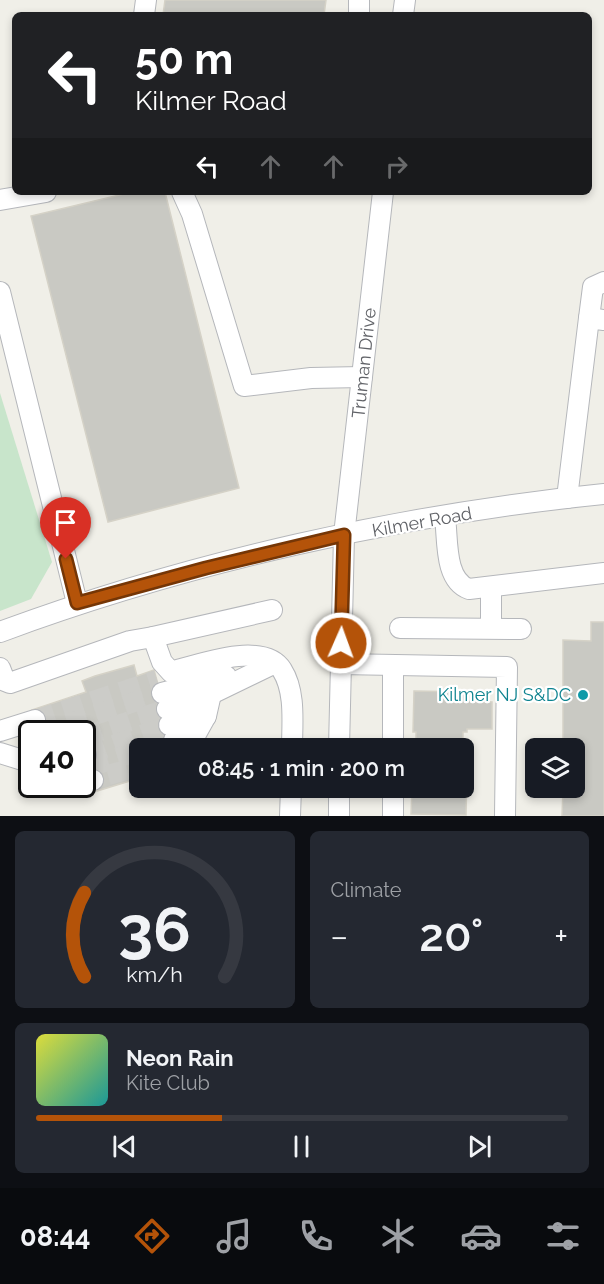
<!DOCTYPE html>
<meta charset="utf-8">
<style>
body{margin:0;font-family:Raleway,sans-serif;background:#242831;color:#f1f3f6;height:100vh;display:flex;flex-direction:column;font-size:22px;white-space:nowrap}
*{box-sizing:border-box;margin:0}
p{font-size:20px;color:#9ea1a6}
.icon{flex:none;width:33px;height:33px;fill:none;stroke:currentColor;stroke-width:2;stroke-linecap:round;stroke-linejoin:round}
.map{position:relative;height:816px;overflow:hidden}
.sheet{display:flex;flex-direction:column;gap:15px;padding:15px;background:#0d0f14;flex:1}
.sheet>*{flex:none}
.guide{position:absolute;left:12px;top:12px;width:580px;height:183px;border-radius:9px;box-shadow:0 3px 9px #0003;background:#202124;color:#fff;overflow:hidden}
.buttons{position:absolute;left:525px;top:738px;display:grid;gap:12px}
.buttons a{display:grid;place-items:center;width:60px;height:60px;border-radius:9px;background:#171b24;box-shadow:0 3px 9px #0003;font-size:30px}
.speed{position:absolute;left:18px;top:720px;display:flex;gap:12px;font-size:30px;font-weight:700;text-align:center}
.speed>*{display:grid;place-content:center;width:78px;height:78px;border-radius:50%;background:#171b24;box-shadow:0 3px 9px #0003;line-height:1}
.speed .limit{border:3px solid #111;border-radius:9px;background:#fff;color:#111}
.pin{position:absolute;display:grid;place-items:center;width:51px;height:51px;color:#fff;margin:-62px -26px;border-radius:50% 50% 50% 0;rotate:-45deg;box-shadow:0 0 6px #0007}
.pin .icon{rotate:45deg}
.me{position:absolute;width:66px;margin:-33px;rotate:2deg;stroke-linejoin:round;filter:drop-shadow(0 0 4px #0008)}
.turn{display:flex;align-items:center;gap:21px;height:126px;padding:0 24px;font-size:27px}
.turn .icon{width:78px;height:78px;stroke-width:2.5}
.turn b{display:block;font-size:42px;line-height:51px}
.lanes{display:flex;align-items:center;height:57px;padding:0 24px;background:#0003;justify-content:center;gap:30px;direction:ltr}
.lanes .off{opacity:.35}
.big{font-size:45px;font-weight:600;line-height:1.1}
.sheet .tile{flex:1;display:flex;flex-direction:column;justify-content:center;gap:9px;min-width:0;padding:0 21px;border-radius:9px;background:#242831}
.sheet .dial{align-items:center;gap:0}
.dial svg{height:156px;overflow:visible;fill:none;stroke:#363941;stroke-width:7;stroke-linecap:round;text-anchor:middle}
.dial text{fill:#f1f3f6;stroke:none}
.song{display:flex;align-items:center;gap:18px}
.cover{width:72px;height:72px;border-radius:9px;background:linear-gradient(135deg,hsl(60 70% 55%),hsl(180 70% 35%))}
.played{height:6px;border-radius:3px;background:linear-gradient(90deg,#b45309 35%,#363941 35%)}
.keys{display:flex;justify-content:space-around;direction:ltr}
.heat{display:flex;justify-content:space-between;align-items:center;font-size:33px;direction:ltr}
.sheet .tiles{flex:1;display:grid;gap:15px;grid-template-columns:1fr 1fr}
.tile:last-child{grid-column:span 2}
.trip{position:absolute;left:129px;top:738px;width:345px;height:60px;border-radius:9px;background:#171b24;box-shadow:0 3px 9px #0003;font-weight:600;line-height:60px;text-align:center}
.menu{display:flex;height:96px;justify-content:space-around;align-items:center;background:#090b0e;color:#9ea1a6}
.menu .icon{width:42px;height:42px}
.menu .selected{color:#b45309}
.menu b{font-size:27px;color:#f1f3f6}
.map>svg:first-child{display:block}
.green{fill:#c8e5cb}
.building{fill:#c9c9c3;stroke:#d5d2c7;stroke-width:1.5}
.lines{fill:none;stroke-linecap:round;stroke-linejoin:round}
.minor-tunnel{stroke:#ccccc8;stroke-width:20;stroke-dasharray:20 10;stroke-linecap:butt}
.minor-casing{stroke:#b5b7bb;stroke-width:22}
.minor{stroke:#fff;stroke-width:20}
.route-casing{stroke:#753606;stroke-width:15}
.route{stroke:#b45309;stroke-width:10}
.culture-dot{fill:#0f9aa8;stroke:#fff;stroke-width:2}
.labels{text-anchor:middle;stroke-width:4.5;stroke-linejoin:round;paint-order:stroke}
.street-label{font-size:18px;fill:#606267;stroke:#fff}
.culture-label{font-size:18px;fill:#0d838f;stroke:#fff;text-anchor:end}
</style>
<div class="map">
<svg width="604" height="816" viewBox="0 0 604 816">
<rect width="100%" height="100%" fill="#f0efe8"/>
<path class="green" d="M0 393 52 562 31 599 0 611Z"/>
<g class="building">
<path d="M165 0H326L324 15H163Z"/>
<path d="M132 192H165L239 488 108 522 31 216Z"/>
<path d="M591 622H604V816H562L563 788H574V748H563V640L591 641Z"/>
<path d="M134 665 137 676 154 670 176 748H140V778L97 791 82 750V734H40L32 710 86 692 82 681 95 676Z"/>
<path d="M414 691 467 692V701L492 702V729H467V732H463V748H416V732H413Z"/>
<path d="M464 773H467L466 815 411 814 412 788H464Z"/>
</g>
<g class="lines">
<g class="minor-tunnel">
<path d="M35 720 157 680"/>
<path d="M39 733 162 693"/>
<path d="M82 737 167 709"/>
<path d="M148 748 174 740"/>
<path d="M86 755 169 725"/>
<path d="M89 767 140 751"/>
<path d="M108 775 140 766"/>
</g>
<g class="minor-casing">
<g id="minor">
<path d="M144 15 146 0"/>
<path d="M359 15V0"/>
<path d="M403 15 405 0"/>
<path d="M182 192 192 214 244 386 311 378 362 377"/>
<path d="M0 200 46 192"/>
<path d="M0 292 77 603"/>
<path d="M589 318 593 287 604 282"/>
<path d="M567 498 589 318 604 320"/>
<path d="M445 517C448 539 444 580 469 589L604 573"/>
<path d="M491 588V628"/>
<path d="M400 628 521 629"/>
<path d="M0 632C189 562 403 514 604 494"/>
<path d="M153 637 272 610"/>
<path d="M340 664 507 667 505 816"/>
<path d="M0 668 5 681 10 683 130 641 153 637 162 662 171 672C197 665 264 640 282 670 296 692 292 724 292 748"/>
<path d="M162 693 226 676"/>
<path d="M167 709 211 694 275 663"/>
<path d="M169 725 206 716 211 694"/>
<path d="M0 731 35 720"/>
<path d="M39 734V733"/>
<path d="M174 740 196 734 206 716"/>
<path d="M339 748 344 535 383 192"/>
<path d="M393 748V666"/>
<path d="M0 753 32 763"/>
<path d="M82 756 86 755"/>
<path d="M82 777 93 780"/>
<path d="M290 816 291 788"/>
<path d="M339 816V788"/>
<path d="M393 816V788"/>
</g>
</g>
<use href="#minor" class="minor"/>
</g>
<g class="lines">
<g class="route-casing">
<path id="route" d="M66 559 77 603 206 568 344 535 341 643"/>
</g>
<use href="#route" class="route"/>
</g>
<circle class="culture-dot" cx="583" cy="695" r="6"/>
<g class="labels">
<g class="street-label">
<text transform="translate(364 363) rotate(-84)" y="6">Truman Drive</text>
<text transform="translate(422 522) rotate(-10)" y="6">Kilmer Road</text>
</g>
<g class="culture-label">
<text x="571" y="701">Kilmer NJ S&amp;DC</text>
</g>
</g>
</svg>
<div class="buttons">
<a><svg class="icon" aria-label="layers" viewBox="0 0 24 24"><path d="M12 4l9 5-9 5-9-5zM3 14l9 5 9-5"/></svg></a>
</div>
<div class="speed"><div class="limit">40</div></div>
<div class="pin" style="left:66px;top:559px;background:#d93025"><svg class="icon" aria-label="arrive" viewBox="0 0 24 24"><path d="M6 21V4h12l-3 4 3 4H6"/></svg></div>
<svg class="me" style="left:341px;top:643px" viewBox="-20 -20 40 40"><circle r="17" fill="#b45309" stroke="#fff" stroke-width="3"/><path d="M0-11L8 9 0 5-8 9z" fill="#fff"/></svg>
<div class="trip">08:45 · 1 min · 200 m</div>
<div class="guide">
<div class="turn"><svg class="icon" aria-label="left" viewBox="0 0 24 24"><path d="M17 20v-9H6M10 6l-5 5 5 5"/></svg><div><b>50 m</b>Kilmer Road</div></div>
<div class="lanes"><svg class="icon" aria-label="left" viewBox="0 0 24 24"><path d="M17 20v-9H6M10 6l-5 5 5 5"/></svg><svg class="icon off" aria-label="ahead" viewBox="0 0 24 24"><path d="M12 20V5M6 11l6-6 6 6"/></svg><svg class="icon off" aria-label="ahead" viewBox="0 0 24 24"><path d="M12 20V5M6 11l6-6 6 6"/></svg><svg class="icon off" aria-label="right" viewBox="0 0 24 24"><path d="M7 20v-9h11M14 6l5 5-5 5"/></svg></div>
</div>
</div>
<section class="sheet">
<div class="tiles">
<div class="tile dial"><svg viewBox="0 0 100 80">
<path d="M14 69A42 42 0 1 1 86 69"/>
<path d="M14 69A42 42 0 0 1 14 26" stroke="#b45309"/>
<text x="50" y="56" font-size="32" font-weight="700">36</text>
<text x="50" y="72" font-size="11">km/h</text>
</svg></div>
<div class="tile"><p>Climate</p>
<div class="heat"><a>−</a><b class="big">20°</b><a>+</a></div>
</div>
<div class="tile">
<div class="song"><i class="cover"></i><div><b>Neon Rain</b><p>Kite Club</p></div></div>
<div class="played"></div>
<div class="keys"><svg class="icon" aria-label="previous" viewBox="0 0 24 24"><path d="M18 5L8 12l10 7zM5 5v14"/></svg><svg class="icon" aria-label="pause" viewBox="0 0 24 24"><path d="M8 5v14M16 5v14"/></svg><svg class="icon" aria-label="next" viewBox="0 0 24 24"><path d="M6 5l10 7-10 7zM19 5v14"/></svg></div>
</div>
</div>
</section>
<nav class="menu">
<b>08:44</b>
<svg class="icon selected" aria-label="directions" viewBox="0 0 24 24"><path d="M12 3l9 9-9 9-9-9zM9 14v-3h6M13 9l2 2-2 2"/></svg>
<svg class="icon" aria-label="music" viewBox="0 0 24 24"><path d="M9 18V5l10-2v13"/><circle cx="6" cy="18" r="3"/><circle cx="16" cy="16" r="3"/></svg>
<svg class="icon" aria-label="phone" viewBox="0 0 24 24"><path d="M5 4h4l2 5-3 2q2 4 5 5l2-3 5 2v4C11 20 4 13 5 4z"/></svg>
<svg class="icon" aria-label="climate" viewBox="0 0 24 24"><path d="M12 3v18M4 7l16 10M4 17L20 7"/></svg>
<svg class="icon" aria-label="car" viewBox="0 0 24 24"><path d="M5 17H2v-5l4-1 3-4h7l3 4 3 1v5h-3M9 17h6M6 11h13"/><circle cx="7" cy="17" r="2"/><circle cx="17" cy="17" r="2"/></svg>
<svg class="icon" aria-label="filters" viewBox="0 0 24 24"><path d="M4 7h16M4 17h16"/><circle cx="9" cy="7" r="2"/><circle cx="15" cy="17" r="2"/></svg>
</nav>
